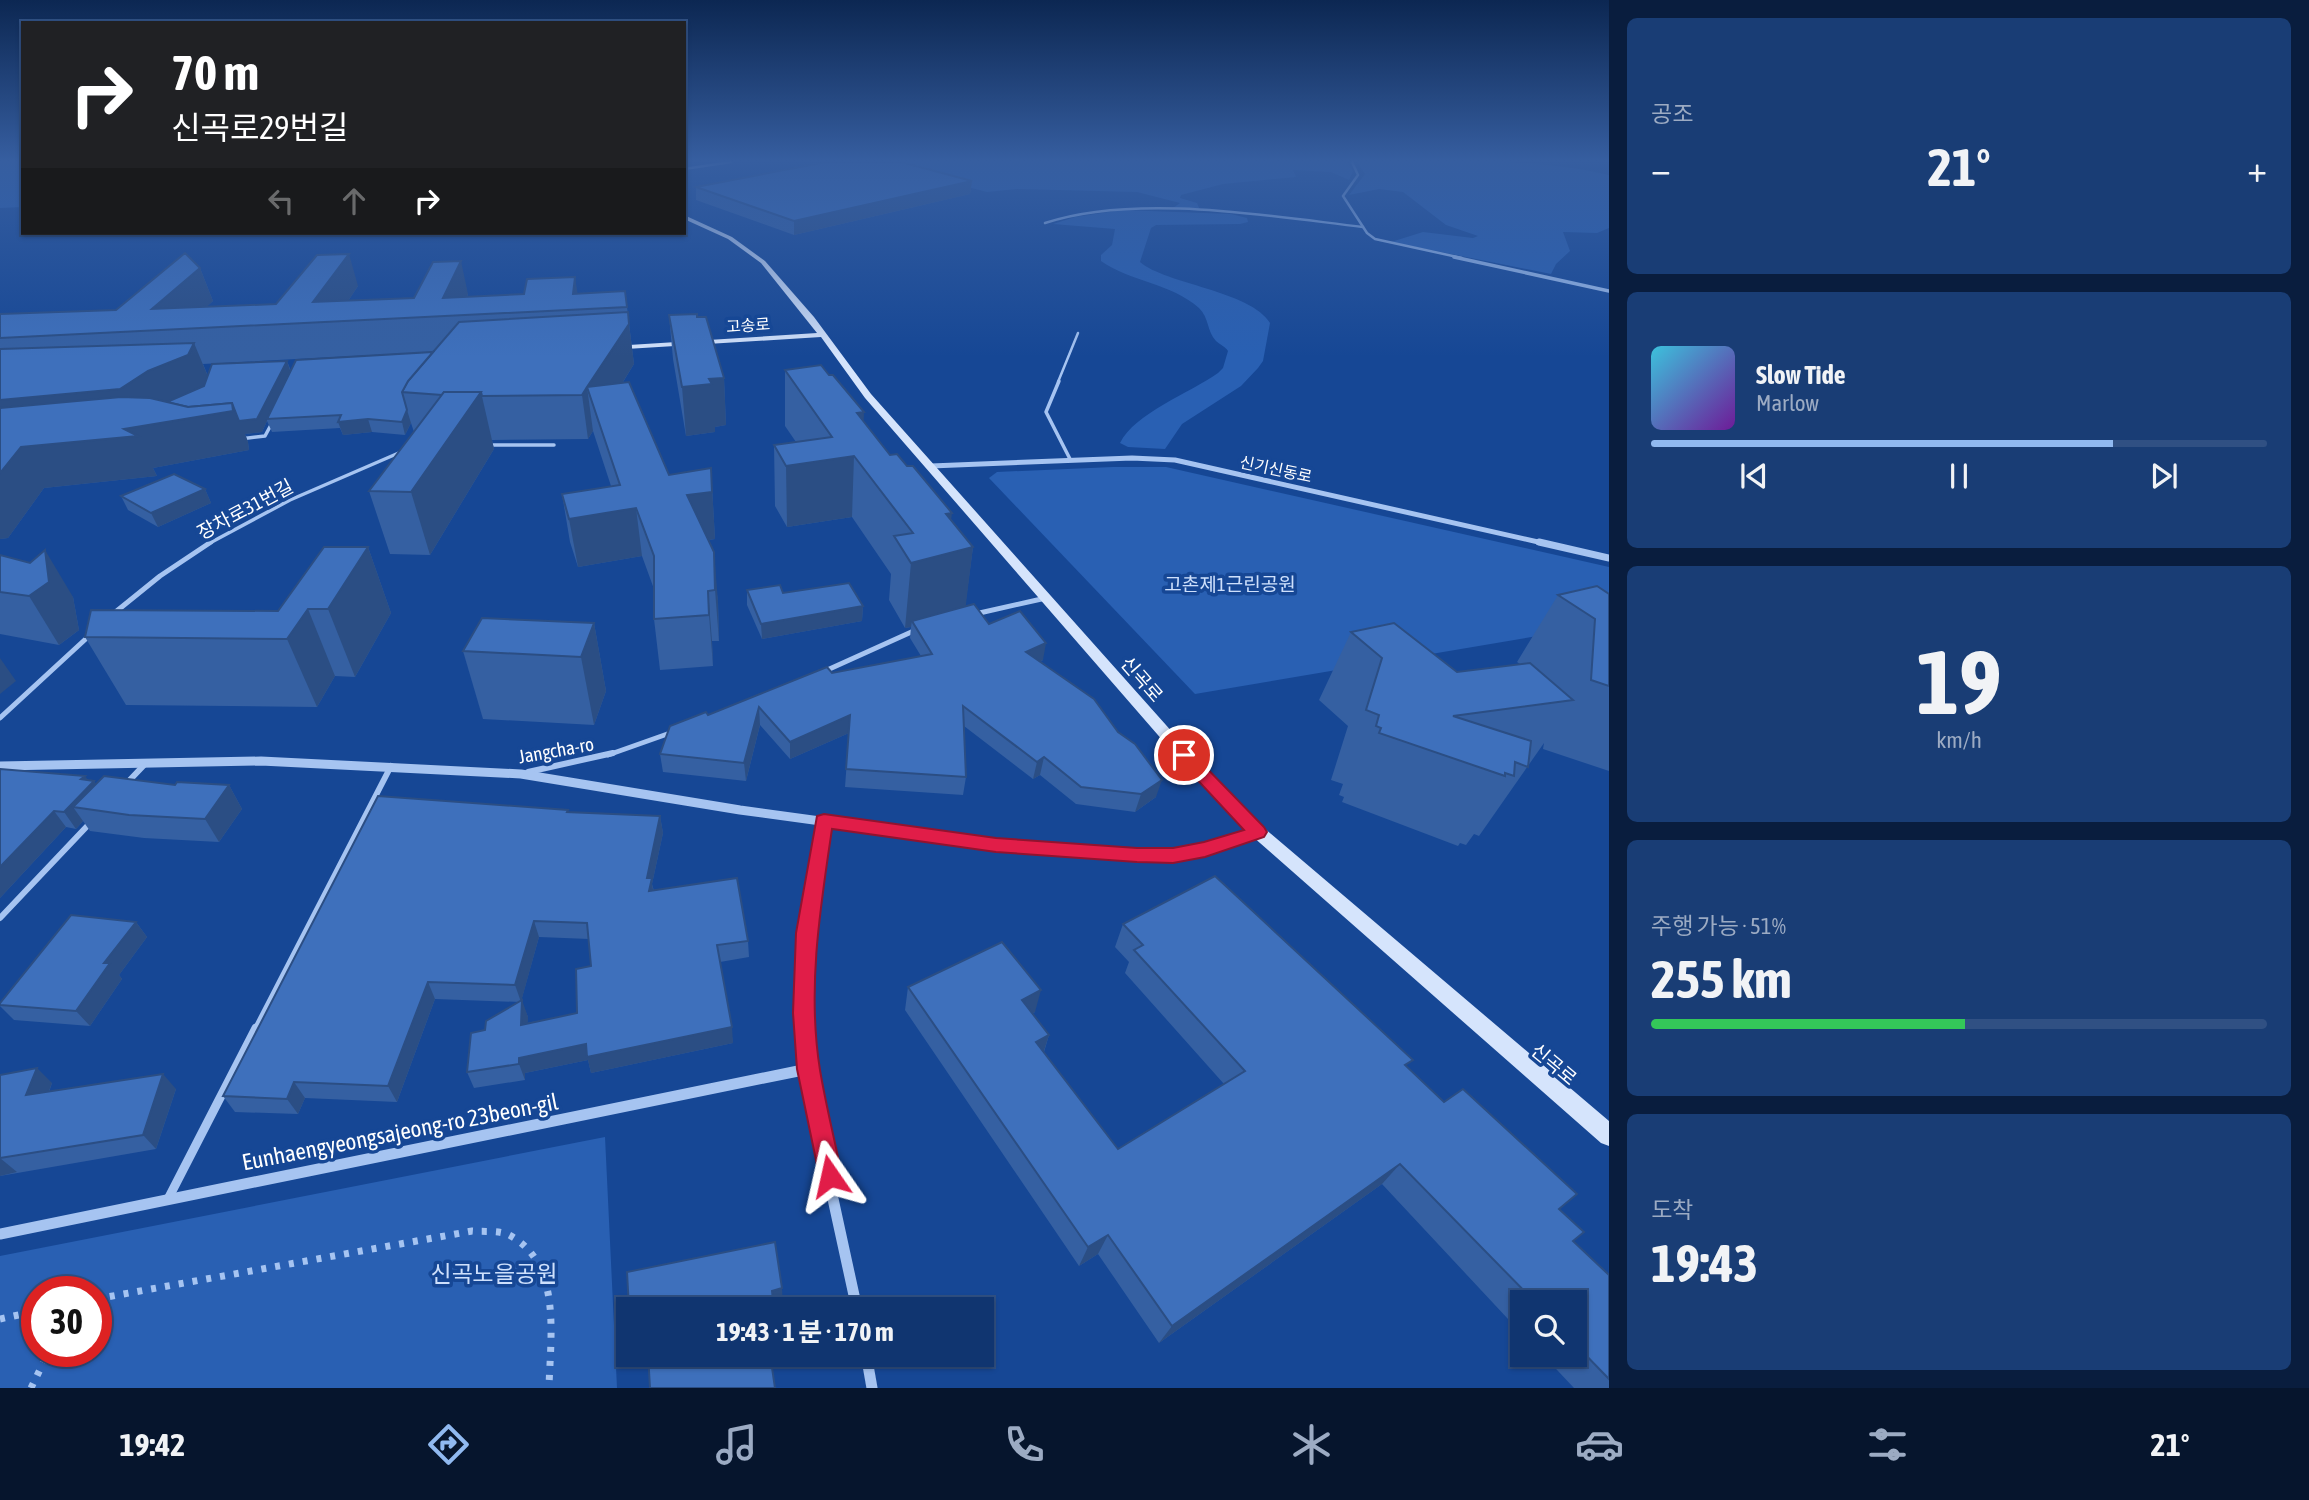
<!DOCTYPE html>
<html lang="ko">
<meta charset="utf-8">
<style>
body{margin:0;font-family:"Asap Condensed","Noto Sans KR",sans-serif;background:#193d75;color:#f1f3f6;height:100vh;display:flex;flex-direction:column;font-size:26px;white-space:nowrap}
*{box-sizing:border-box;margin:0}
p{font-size:23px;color:#9cabc3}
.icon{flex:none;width:38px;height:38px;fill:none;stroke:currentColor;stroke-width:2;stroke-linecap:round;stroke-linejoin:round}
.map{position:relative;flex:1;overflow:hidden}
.panel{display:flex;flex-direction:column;gap:18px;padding:18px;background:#091d3e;width:700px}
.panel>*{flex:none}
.hud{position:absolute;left:21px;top:21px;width:665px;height:214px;border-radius:0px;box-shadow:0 2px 5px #0004,0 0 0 2px #305083;background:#202124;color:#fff;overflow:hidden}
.tools{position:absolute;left:1510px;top:1290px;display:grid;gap:14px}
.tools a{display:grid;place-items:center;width:77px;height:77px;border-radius:0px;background:#103570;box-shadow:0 2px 5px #0004,0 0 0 2px #305083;font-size:35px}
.speed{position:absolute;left:21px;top:1276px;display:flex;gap:14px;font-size:35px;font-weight:700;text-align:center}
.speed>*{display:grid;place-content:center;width:91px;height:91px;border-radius:50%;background:#103570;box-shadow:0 2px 5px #0004,0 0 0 2px #305083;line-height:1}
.speed .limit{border:10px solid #d22;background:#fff;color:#111}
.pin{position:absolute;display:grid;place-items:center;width:60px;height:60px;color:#fff;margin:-30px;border:4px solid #fff;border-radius:50%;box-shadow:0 2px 7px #0007}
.me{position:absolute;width:77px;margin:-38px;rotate:349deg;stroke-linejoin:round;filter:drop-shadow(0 0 5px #0008)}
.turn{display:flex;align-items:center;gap:24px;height:147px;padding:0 35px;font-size:32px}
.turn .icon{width:91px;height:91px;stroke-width:2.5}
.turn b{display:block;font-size:49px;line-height:60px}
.lanes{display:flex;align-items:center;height:66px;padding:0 35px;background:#0003;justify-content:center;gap:35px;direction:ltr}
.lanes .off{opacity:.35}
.big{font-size:52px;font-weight:700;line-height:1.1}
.panel .card{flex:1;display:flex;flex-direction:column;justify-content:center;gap:10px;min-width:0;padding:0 24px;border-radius:10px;background:#193d75}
.panel .dial{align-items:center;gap:0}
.dial b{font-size:91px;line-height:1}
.song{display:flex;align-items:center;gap:21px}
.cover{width:84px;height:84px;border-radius:10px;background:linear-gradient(135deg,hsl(190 70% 55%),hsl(280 70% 35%))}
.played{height:7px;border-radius:4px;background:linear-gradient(90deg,#90b9f0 75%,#305083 75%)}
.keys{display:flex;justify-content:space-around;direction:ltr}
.heat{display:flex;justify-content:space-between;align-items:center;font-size:38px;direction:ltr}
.charge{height:10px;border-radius:5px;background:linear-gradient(90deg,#34c759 51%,#305083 0)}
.trip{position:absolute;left:616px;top:1297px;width:378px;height:70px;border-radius:0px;background:#103570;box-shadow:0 2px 5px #0004,0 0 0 2px #305083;font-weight:700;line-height:70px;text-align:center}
.tabs{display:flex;height:112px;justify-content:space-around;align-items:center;background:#06152d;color:#9cabc3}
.tabs .icon{width:49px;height:49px}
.tabs .current{color:#90b9f0}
.tabs b{font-size:32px;color:#f1f3f6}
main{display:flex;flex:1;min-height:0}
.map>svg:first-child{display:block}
.green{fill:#2960b3;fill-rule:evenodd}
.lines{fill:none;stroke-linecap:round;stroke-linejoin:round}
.path{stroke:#a6c4f1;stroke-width:7;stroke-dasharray:5 9;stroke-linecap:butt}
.lane-far4{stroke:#a6c4f1;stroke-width:2.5}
.lane-far3{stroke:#a6c4f1;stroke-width:3.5}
.lane-far2{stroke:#a6c4f1;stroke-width:5}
.lane-far1{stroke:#a6c4f1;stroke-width:6}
.lane{stroke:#a6c4f1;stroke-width:9}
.street-far5{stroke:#a6c4f1;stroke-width:2.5}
.street-far4{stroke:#a6c4f1;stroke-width:3.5}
.street-far3{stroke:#a6c4f1;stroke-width:5}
.street-far2{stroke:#a6c4f1;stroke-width:7}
.street-far1{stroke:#a6c4f1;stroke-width:9}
.street{stroke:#a6c4f1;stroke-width:11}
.secondary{fill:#d5e4fc;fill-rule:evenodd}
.wall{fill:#3560a2;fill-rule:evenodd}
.shaded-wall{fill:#2b4e84}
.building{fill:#3e70bc;stroke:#2b4e84;stroke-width:2}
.route{fill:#e11d48;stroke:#92132f;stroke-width:2}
.labels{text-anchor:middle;stroke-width:7;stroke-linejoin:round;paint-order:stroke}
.far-street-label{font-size:16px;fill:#fff;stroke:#164795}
.street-label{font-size:19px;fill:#fff;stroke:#164795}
.park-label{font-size:19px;fill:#cee0fc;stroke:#164795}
.near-street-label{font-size:23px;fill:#fff;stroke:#164795}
.near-park-label{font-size:23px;fill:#cee0fc;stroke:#164795}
</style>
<main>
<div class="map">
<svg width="1609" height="1388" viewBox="0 0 1609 1388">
<rect width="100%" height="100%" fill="#164795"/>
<g class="green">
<path d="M0 162H23V207L0 208Z"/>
<path d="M872 162H1347L1353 171 1349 180 1331 172 1293 170 1296 177 1223 184 1181 195 1180 198 1197 203 1200 210 1173 208 1180 203 1137 192 1017 189 987 192Z"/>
<path d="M1357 162C1441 162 1527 156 1609 175V228L1597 233 1563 232 1570 251 1556 264 1551 274 1391 242 1423 232 1473 238 1478 236 1446 225 1403 192 1379 189 1349 195 1365 174Z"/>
<path d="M1122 210 1231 214 1247 218 1248 222 1240 224 1156 225 1151 228 1140 262C1165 284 1251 291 1270 323L1263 361 1258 368 1241 386 1182 424 1165 449 1128 447 1120 443C1135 413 1190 393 1218 373L1223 368 1228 351C1225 346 1220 345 1216 341 1207 332 1209 317 1199 308 1171 283 1131 282 1101 261V255L1112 245 1115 229 1053 224 1075 217Z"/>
<path d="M1113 467H1166L1609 567V624L1195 694 989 478 997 472Z"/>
<path d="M605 1137 617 1388H0V1256ZM37 1292H96V1351H37Z"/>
</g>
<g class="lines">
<g class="path">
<path d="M96 1299 472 1231C484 1232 499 1230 509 1235 563 1263 550 1339 549 1388"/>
<path d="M0 1319 37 1311"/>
<path d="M31 1388 49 1351"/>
</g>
<g class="lane-far4">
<path d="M684 169 731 162"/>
<path d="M1045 223C1136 193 1268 216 1363 227"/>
<path d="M1058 382 1078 333"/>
</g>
<g class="lane-far3">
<path d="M1059 381 1046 412 1070 459"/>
<path d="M240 439 265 436 272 423"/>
<path d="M488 445H554"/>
<path d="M208 544 290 500 401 452"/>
</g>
<g class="lane-far2">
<path d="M113 614 160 576 211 542"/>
<path d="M975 614 1046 598"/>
<path d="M825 671 918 629"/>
<path d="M0 718 90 635"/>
<path d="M608 755 673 732"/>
</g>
<g class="lane-far1">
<path d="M528 772 613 753"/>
<path d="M126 784 146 763"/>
<path d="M0 918 91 822"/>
<path d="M255 1030 391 766"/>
</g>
<path class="lane" d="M168 1199 256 1028"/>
<path class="street-far5" d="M1352 162 1358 175 1343 196 1367 233 1375 239 1462 258"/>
<path class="street-far4" d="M1454 257 1609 291"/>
<path class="street-far3" d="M931 466 1132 458 1175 460 1547 544"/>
<path class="street-far2" d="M1539 542 1609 558"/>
<g class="street-far1">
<path d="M0 766 261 761 521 774 740 810 996 845 1137 855H1173L1205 850 1257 832"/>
<path d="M805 1030 806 945 824 821"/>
</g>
<g class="street">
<path d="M804 1028 818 1130 857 1309"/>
<path d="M0 1234 808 1069"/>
<path d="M866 1354 872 1388"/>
</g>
<path class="secondary" d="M684 215 732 237 765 261 814 317 871 394 1174 734 1264 828 1609 1121V1146L1601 1143 1252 836 1164 742 865 398 821 337 610 350 609 348 613 346 817 333 761 263 728 239 684 219Z"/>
</g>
<g class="wall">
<path d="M972 181 970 194 794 235 696 200V187Z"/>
<path d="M200 268 213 301 206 307 276 304 358 286 348 301 414 298 468 294 467 297 577 294 625 291 634 364 623 382 669 475 711 468 715 539 709 540 718 601 719 641H712L713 666 660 670 654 619V589L642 556 578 567 570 542 562 494 611 486 593 431 588 439 492 440 494 449 430 555 390 554 369 491 414 432 411 423 405 435 372 432 343 435 340 428 272 432 267 421 262 432 245 434 248 442 249 450 153 468 157 476 44 488 8 538 0 539V338L116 310ZM410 353 291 371 287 361 208 376 203 364Z"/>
<path d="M669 315 724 378 726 425 715 427V432L686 436 673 359Z"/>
<path d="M785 370 864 422 890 455 951 520 973 547 965 607 989 624 1043 660 1040 662 1156 797 1135 812 1076 804 1040 775 1033 779 964 726 966 777 963 795 845 787 849 733 790 759 760 725 746 781 663 772 660 754 708 715 832 673 921 656 910 638 911 627 905 628 889 600 891 574 852 517 787 527 775 506 774 445 796 442 785 426Z"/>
<path d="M205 489 211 503 158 527 128 510 121 496Z"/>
<path d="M368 547 391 613 355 677 335 676 317 707 126 705 85 637 278 611Z"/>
<path d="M0 555 73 597 79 630 59 645 0 634Z"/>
<path d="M747 590 783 593 863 606 862 621 762 639 747 605Z"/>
<path d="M1609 594V771L1543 749 1544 743 1479 836 1474 834 1466 845 1460 843 1458 846 1342 802 1344 797 1339 795 1343 784 1331 780 1348 726 1319 700 1351 632 1457 672 1520 664 1517 662 1558 595Z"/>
<path d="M594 623 606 691 594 725 483 719 463 651Z"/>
<path d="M0 769 94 781 96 784 229 785 242 809 219 842 144 838 90 831 83 821 76 829 66 827 0 898Z"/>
<path d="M568 810V812L660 816 663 833 652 884 654 891 748 941 749 957 720 962 733 1043 591 1073 588 1060 525 1073V1080L474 1088 467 1072 485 1030 520 1002 435 999 397 1102 305 1098 298 1114 235 1112 223 1096ZM539 937 589 939 591 966 577 1013 527 1023 528 1017 521 1001Z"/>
<path d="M136 922 147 937 119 975 122 979 90 1026 14 1020 0 1006V1003Z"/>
<path d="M1123 924 1407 1067 1559 1209 1573 1241 1609 1275V1388H1574L1542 1354H1575V1302H1522V1334L1382 1184 1159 1343 1098 1254 1079 1266 905 1010 908 987 1035 1012 1032 1014 1049 1035 1044 1052 1118 1149 1224 1084 1125 973 1129 962 1115 947Z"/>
<path d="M0 1075 52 1083 49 1092 176 1089 156 1149 0 1176Z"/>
<path d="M632 1354H770L649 1367 637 1369Z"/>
</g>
<g class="shaded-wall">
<path d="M972 181 970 194 794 235V221Z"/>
<path d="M349 254 358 286 335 321 313 302Z"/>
<path d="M461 261 468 294 458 315 443 298Z"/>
<path d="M200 268 213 301 183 329 152 309Z"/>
<path d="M575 277 580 309 573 294Z"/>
<path d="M629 324 634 364 598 422 587 387Z"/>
<path d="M194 343 209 379 232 403 287 361 291 373 267 419V421L262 432 245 434 248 442 249 450 153 468 157 476 44 488 8 538 0 539V400Z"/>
<path d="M724 378 726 425 715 427V432L686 436 682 387 709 379Z"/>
<path d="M587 387 593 431 588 439 582 395Z"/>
<path d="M481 392 494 449 430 555 411 492Z"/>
<path d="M407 410 411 423 405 435 402 422Z"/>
<path d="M864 412 862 466 857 413Z"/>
<path d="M368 419 372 432 343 435 338 422Z"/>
<path d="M854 456 852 517 787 527 786 466Z"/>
<path d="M711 468 715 539 691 543 687 495Z"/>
<path d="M205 489 211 503 158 527 151 513Z"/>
<path d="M636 508 642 556 578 567 569 519Z"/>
<path d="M952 513 947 553 973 547 965 612 912 621 911 627 905 628 911 563 946 514Z"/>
<path d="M368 547 391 613 355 677 328 609Z"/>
<path d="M45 550 73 597 79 630 59 645 29 596Z"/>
<path d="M714 552 718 601 719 641 715 590Z"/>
<path d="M708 591 712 641 713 666 709 615Z"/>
<path d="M863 606 862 621 762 639 761 624Z"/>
<path d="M308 609 335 676 317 707 287 639Z"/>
<path d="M594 623 606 691 594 725 581 657Z"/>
<path d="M1046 643 1043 660 1023 670 1026 652Z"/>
<path d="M0 658 16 681 0 694Z"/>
<path d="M759 707 760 725 746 781 744 763Z"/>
<path d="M850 715 849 733 790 759V742Z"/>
<path d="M1044 757 1040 775 1033 779 1037 762Z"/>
<path d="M85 776 91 784 94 781 106 798 73 807 83 821 76 829 64 812 81 779Z"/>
<path d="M1162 780 1156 797 1135 812 1141 794Z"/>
<path d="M229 785 242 809 219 842 205 819Z"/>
<path d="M54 811 66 827 0 898V867Z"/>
<path d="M660 816 663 833 652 884 654 895 649 891 647 878Z"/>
<path d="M534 921 539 937 521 1002 515 985Z"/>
<path d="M136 922 147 937 119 975 122 979 90 1026 76 1011 104 963Z"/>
<path d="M428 982 435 999 397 1102 388 1086Z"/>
<path d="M1041 990 1035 1012 1016 1022 1022 1000Z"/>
<path d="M522 1000 528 1017 527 1041 521 1025Z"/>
<path d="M732 1027 733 1043 591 1073 588 1060 525 1073V1080L519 1064V1058L586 1044Z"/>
<path d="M1049 1035 1042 1057 1036 1042Z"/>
<path d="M37 1068 52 1083 42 1110 26 1095Z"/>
<path d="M163 1074 176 1089 156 1149 143 1135Z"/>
<path d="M294 1082 305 1098 298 1114 287 1099Z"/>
<path d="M0 1158 17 1172 0 1176Z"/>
<path d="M1400 1164 1382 1184 1159 1343 1172 1326Z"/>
<path d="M1108 1235 1098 1254 1079 1266 1088 1247Z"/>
<path d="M782 1288 783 1306 773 1309 772 1291Z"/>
</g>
<g class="building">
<path d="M826 162H901L972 181 794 221 696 187Z"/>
<path d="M185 253 200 268 152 309 276 304 317 255 349 254 313 302 414 298 433 262 461 261 443 298 524 294 527 279 575 277 573 294 625 291 627 307 0 338V314L116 310Z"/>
<path d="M628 312 629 324 587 387 629 382 669 475 711 468 712 492 687 495 714 552 715 590 708 591 709 615 654 619V556L636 508 569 519 562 494 620 485 587 387 582 395 482 396 481 392H444L442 395 402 392 408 381 459 322Z"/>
<path d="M697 314V317H706L724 378 709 379 712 384 682 387 669 315Z"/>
<path d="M194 343 188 355 148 371 120 389 0 400V349Z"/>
<path d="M433 352 408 381 402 392 407 410 402 422 368 419 338 422 341 415 267 419 296 360Z"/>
<path d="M287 361 257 419 239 421 232 403 188 407 167 402 204 386 212 364Z"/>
<path d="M821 365 829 375H833L864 412 857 413 890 455 897 454 907 466H913L952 513 946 514 973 547 911 563 894 536 913 533 854 456 786 466 774 445 832 437 785 370Z"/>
<path d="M444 392H481L411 492 369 491Z"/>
<path d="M121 397 150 398 188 407 232 403 233 411 124 429 138 436 21 447 0 473V408Z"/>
<path d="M174 474 205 489 151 513 121 496Z"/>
<path d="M324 547H368L328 609H308L287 639 85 637 91 610 278 611Z"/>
<path d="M45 550 49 582 29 596 0 592V555L30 563Z"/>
<path d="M849 583 863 606 761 624 747 590 780 585 783 593Z"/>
<path d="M1597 586 1609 594V686L1591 680 1595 619 1558 595Z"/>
<path d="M974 604 989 624 1020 611 1046 643 1026 652 1094 699 1118 732 1135 744 1162 780 1141 794 1081 787 1044 757 1037 762 963 706 966 777 846 769 850 715 790 742 759 707 744 763 660 754 670 726 706 712 708 715 827 667 832 673 932 654 912 621Z"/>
<path d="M482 618 594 623 581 657 463 651Z"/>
<path d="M1394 623 1457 672 1530 663 1573 700 1453 716 1531 741 1528 767 1515 762 1514 776 1505 773V776L1379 733 1381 728 1376 726 1379 715 1366 710 1382 658 1351 632Z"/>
<path d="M0 769 85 776 81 779 94 781 64 812 54 811 0 867Z"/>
<path d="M104 776 175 785 177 782 229 785 205 819 129 815 73 807Z"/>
<path d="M378 796 568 810 567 812 660 816 647 878H652L649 891 737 878 748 941 717 945 732 1027 587 1057 586 1044 519 1058V1064L467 1072 471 1033 485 1030 486 1021 522 1000 521 1025 577 1013 576 969 591 966 587 923 534 921 515 985 428 982 388 1086 294 1082 287 1099 223 1096Z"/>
<path d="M1215 876 1413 1060 1405 1065 1444 1102 1463 1089 1577 1194 1559 1209 1584 1232 1573 1241 1609 1275V1379L1575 1344V1302H1535L1400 1164 1172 1326 1108 1235 1088 1247 908 987 1002 942 1041 990 1022 1000 1049 1035 1036 1042 1118 1149 1245 1071 1134 950 1143 945 1123 924Z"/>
<path d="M71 915 136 922 104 963H110L76 1011 0 1005V1003Z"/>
<path d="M37 1068 26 1095 163 1074 143 1135 0 1158V1075Z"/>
<path d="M775 1242 782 1288 772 1291 774 1309H629L627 1272Z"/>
<path d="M648 1354H770L775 1388H650Z"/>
</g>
<linearGradient id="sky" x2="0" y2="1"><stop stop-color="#0c2752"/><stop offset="0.45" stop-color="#365ea0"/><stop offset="1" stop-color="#365ea0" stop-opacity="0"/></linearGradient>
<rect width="1609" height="357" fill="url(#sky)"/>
<path class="route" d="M1184 749 1190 751 1264 827 1267 832 1264 837 1205 857 1173 863 1137 862 996 852 832 829C820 909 807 990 820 1070 826 1106 835 1141 842 1176L839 1184 830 1188 821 1184 797 1069 793 1013 796 933 817 816 824 814 996 838 1137 848H1173L1204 842 1244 830 1178 759 1176 755 1178 751Z"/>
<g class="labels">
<g class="far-street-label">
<text transform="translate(748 325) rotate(-4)" y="6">고송로</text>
<text transform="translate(1276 469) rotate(12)" y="6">신기신동로</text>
</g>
<g class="street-label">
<text transform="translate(245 509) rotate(-28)" y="7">장차로31번길</text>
<text transform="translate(1142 679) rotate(49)" y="7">신곡로</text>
<text transform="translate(556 750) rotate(-10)" y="7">Jangcha-ro</text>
<text transform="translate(1554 1064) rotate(40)" y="7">신곡로</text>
</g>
<g class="park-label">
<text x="1230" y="591">고촌제1근린공원</text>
</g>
<g class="near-street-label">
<text transform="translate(400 1132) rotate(-11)" y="8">Eunhaengyeongsajeong-ro 23beon-gil</text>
</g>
<g class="near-park-label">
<text x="494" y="1282">신곡노을공원</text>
</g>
</g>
</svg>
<div class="tools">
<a><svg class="icon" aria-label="search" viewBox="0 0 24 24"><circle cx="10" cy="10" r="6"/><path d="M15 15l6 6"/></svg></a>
</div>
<div class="speed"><div class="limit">30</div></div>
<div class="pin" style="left:1184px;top:755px;background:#d93025"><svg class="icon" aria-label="arrive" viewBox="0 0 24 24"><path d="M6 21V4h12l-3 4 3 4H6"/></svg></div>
<svg class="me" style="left:830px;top:1176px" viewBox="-20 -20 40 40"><path d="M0-17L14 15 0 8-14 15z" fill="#e11d48" stroke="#fff" stroke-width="4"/></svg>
<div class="trip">19:43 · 1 분 · 170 m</div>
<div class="hud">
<div class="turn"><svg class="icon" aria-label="right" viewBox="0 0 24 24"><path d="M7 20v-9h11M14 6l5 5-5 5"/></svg><div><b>70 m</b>신곡로29번길</div></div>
<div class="lanes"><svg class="icon off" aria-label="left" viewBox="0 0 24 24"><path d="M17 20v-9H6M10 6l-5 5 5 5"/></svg><svg class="icon off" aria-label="ahead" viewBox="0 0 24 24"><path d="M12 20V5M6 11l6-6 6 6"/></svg><svg class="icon" aria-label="right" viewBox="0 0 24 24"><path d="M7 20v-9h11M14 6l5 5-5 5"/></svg></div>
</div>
</div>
<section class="panel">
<div class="card"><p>공조</p>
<div class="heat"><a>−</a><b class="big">21°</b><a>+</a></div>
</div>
<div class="card">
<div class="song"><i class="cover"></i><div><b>Slow Tide</b><p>Marlow</p></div></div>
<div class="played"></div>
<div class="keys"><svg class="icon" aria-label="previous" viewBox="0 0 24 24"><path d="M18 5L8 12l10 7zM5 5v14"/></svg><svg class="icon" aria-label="pause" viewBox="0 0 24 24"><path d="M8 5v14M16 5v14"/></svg><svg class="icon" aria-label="next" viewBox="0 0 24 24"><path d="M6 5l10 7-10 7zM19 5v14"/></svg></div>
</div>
<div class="card dial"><b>19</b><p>km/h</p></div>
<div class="card"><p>주행 가능 · 51%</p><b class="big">255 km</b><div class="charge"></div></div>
<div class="card"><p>도착</p><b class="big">19:43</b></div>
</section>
</main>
<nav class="tabs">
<b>19:42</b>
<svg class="icon current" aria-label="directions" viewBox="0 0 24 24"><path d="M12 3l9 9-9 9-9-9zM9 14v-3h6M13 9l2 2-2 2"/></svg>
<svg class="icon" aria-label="music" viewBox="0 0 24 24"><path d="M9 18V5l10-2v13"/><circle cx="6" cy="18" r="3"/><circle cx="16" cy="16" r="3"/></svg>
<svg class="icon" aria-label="phone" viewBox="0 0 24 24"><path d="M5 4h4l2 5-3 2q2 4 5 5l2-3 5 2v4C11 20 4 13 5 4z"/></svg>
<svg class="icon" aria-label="climate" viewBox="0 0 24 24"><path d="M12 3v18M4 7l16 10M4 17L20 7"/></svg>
<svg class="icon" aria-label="car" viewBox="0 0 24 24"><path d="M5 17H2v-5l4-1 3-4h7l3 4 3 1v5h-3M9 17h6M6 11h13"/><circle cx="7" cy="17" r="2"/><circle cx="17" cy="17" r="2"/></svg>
<svg class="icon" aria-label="filters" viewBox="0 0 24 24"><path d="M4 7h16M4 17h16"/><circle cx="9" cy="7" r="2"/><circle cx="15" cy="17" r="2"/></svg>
<b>21°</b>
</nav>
